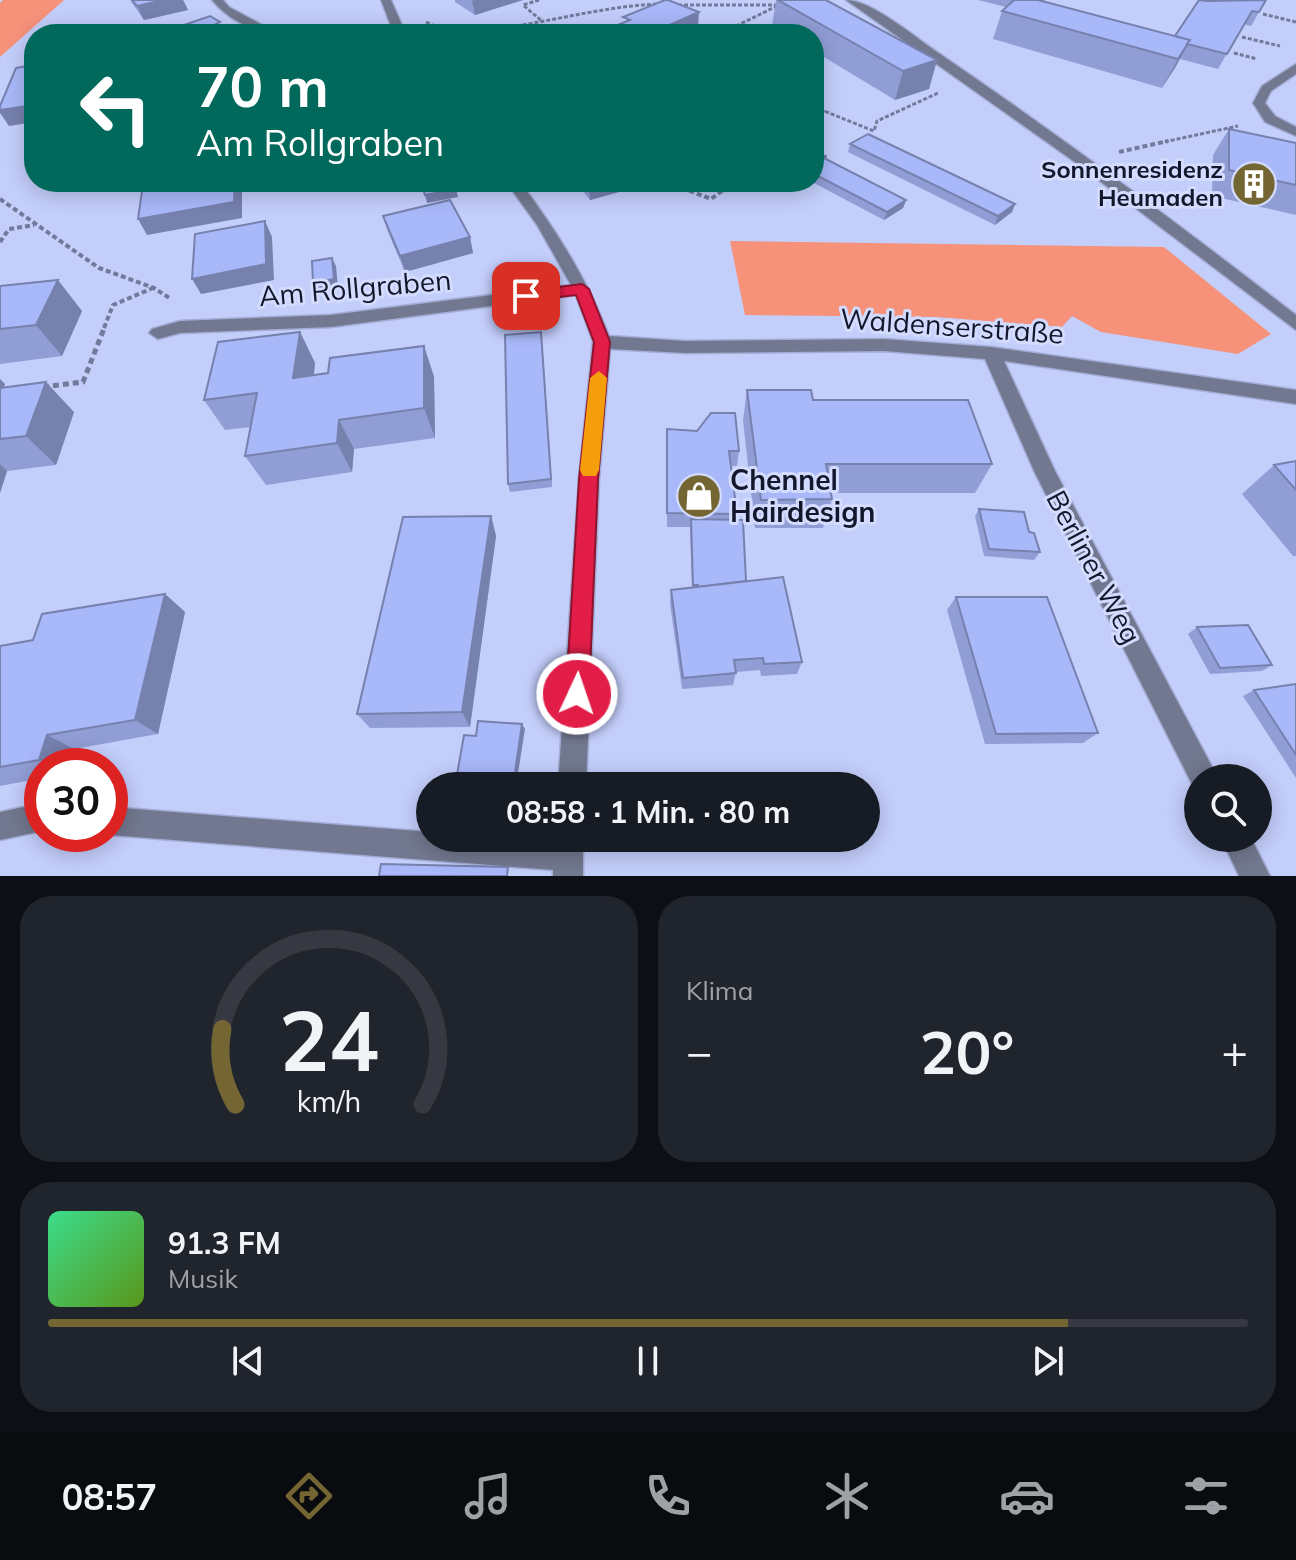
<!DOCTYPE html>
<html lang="de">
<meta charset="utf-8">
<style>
body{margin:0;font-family:Mulish,sans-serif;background:#20242c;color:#f1f3f6;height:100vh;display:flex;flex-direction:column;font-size:30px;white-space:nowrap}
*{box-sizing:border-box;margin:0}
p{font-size:26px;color:#9ea1a6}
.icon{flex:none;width:44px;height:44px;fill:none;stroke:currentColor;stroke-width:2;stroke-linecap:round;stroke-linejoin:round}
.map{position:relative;height:876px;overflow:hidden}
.sheet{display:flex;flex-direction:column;gap:20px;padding:20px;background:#0d0f14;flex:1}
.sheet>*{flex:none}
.guide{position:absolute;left:24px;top:24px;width:800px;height:168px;border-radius:32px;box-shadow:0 4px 20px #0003;background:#00695c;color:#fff;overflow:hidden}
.fabs{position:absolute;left:1184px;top:764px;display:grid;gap:16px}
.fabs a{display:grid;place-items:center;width:88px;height:88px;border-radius:50%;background:#171b24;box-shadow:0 4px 20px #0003;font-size:40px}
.speed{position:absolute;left:24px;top:748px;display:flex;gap:16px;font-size:40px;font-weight:700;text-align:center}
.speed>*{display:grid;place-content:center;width:104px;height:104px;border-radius:50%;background:#171b24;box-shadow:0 4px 20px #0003;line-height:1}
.speed .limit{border:12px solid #d22;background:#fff;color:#111}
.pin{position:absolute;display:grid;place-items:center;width:68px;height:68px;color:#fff;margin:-34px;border-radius:16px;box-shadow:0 4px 12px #0006}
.me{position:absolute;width:88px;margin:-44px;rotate:3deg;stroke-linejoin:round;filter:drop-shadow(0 0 6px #0008)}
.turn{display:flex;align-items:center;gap:28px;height:168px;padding:0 40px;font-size:36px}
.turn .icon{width:104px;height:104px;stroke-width:2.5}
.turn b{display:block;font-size:56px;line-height:68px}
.big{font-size:60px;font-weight:700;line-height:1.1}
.sheet .card{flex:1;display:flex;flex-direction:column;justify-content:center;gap:12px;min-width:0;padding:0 28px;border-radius:32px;background:#20242c}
.sheet .dial{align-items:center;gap:0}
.dial svg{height:208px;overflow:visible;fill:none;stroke:#363941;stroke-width:7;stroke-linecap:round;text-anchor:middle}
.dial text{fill:#f1f3f6;stroke:none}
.song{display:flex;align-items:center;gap:24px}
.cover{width:96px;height:96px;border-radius:12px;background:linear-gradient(135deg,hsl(150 70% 55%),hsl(90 70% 35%))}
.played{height:8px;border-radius:4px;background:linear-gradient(90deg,#746633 85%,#363941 85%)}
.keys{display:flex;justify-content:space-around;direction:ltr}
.heat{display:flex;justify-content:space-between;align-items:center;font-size:44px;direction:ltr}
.sheet .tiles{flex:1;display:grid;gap:20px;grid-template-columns:1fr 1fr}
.card:last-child{grid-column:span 2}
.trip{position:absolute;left:416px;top:772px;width:464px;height:80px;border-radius:40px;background:#171b24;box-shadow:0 4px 20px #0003;font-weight:700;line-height:80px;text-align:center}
.tabs{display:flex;height:128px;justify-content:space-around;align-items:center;background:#090b0e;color:#9ea1a6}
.tabs .icon{width:56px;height:56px}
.tabs .on{color:#746633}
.tabs b{font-size:36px;color:#f1f3f6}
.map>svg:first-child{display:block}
.green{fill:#f6917a}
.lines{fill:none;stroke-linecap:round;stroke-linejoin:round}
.minor-casing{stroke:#a3add6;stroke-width:3}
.path-far2{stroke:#72799b;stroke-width:3;stroke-dasharray:4 2;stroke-linecap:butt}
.path-far1{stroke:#72799b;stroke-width:4;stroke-dasharray:5 3;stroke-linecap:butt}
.path{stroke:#72799b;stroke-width:5;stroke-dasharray:6 4;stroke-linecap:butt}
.minor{fill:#72788f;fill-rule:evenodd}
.wall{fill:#919ed6}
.shaded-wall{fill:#7681ae}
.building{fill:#a9b8f9;stroke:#7681ae;stroke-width:2}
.route{fill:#e11d48;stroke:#92132f;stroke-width:2}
.slow{fill:#f59e0b}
.labels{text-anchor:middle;stroke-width:6;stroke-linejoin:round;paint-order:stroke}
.far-poi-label{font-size:24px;font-weight:bold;fill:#13172b;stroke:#d3dcfe;text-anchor:end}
.street-label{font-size:28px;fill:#13172b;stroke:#d3dcfe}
.poi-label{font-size:28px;font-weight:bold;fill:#13172b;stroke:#d3dcfe;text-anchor:start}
</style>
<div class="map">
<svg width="1296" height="876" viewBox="0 0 1296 876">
<rect width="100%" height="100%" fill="#c3cefb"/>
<g class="green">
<path d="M3 0H64L0 57V3Z"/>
<path d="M730 241 1164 247 1271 334 1238 354 1101 332 1072 316 1062 327 936 317 745 315Z"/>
</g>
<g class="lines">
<g class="minor-casing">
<g id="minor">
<path d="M212 0H223L229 7 279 34C255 34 226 18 212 0Z"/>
<path d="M381 0H391L406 34H394Z"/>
<path d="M846 0C872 0 917 39 940 54 1062 137 1180 225 1296 315V330L1072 160Z"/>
<path d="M1296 64V74L1271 91 1265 103 1275 116 1296 127V136L1265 122 1253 103 1262 86Z"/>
<path d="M506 182H520C557 231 587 279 609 336L685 341 884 339 991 347 1296 390V404L1004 361 1055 471 1218 778H1198V789L1194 788 1035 473 985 359 884 351 685 353 610 349 599 479 586 786H558L579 479 593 342 576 295 331 327 180 333 158 339 149 333 152 329 180 321 331 315 571 285 537 225Z"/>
<path d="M42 803V831L0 840V812Z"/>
<path d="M110 807 430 832V838L555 841V838H583V876H553V870L110 835 107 834H110Z"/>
<path d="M1221 838H1251L1270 876H1239Z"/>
</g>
</g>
<g class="path-far2">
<path d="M539 0 523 5 543 22"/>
<path d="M678 5H780"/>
<path d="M1263 14 1296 22"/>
<path d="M426 22 441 29 459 31"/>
<path d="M469 31C534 28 595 6 660 4"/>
<path d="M720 34 779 5"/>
<path d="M1242 37 1280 46"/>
<path d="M1234 53 1257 59"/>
<path d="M814 107 874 131 877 121 938 93"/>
<path d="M814 118 825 111"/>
<path d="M1159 143 1238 126"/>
</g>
<g class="path-far1">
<path d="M1119 152 1168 141"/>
<path d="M814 154 829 158"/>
<path d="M667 182 711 199 734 182"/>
<path d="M0 199 99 268 154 288 171 299"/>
<path d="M0 242 9 229 34 225"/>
<path d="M104 328 113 305 153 288"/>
</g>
<path class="path" d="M43 387 83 382 105 326"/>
<use href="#minor" class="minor"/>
</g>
<g class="wall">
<path d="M130 0H183L188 10 144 20Z"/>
<path d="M455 0H523L475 15 455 2Z"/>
<path d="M776 0H826L937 60 929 89 895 100 814 51V34H786L772 26Z"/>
<path d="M978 0H1044L1047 2 1175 36 1266 0 1251 26 1244 24 1218 69 1180 59 1162 88 993 39 1002 11 1006 7Z"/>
<path d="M1229 129 1296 143V215L1212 196 1213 155Z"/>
<path d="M850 144 1015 204 1012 212 995 225 848 152Z"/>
<path d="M814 153 906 200 903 208 884 220 812 182H814Z"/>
<path d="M576 182H617L619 192 590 200Z"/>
<path d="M383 216 470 237 473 253 405 272 388 232Z"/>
<path d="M0 286 82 311 62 356 0 364Z"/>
<path d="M300 332 315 363 314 375 328 373 424 346 434 377 435 438 354 449 352 472 266 485 245 456 251 427 225 430 204 400Z"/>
<path d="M541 332 552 487 510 492 508 484Z"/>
<path d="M0 379 5 384 4 387 74 412 56 465 7 471 0 493Z"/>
<path d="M747 390 813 400 992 464 975 493H831L832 499 823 528H755L743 420Z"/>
<path d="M667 429 739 451 737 466H731L737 514 736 520 746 581 802 662 797 674 761 676 760 670 736 672 733 685 682 689 670 603 671 590 692 588 690 527H667Z"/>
<path d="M1296 461V556H1293L1242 494 1274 465Z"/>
<path d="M979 509 1029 532 1040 552 1034 560 984 556 975 516Z"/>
<path d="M491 516 496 536 470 727 370 728 357 714Z"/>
<path d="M165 594 185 612 158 734 74 749 69 766H42V778L0 786V646L33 640Z"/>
<path d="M956 597 1098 733 1083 743 985 744 947 610Z"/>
<path d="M1197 627 1272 665 1262 671 1210 674 1188 634Z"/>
<path d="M1296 684V778L1243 696 1254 690Z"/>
</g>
<g class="shaded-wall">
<path d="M164 0H183L188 10 144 20 137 6Z"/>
<path d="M475 0H523L475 15 472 1Z"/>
<path d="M699 12 698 26 681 34H656V31Z"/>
<path d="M1190 40 1175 68 1162 88 1178 59Z"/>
<path d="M937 60 929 89 895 100 903 71Z"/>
<path d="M34 105V122L9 126 0 113V110Z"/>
<path d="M235 182H242V218L147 235 138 219Z"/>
<path d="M618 183 619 192 590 200V192Z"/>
<path d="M456 189 458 197 427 203 425 195Z"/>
<path d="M906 200 903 208 884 220 887 212Z"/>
<path d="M1015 204 1012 212 995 225 998 216Z"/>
<path d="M265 221 272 237 274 280 201 294 192 279Z"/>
<path d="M470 237 473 253 405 272 400 256Z"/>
<path d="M332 258 336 266 338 287 317 291 313 283Z"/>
<path d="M58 280 82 311 62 356 36 325Z"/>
<path d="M300 332 315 363 310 408 293 378Z"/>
<path d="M541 332 542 340 552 487 551 479Z"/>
<path d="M424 346 434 377 435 438 424 408Z"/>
<path d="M0 379 5 384 0 396Z"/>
<path d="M46 382 74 412 56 465 26 436Z"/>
<path d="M339 420 354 449 352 472 337 443Z"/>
<path d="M0 464 7 471 0 493Z"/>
<path d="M491 516 496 536 470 727 462 712Z"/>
<path d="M165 594 185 612 158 734 135 720Z"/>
<path d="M522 724 525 729 516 786H513Z"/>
<path d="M47 735 74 749 69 766H52L39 760Z"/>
</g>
<g class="building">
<path d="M132 0H164L137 6Z"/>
<path d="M665 0H668L699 12 656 31 663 34H596L630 20 623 17Z"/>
<path d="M778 0H826L937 60 903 71Z"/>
<path d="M1014 0H1038L1190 40 1178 59 1002 11Z"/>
<path d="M1199 0 1207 1 1266 0 1259 12 1252 11 1227 54 1187 44 1190 40 1175 36Z"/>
<path d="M210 16 220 22 214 25 230 34H186L188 33 178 27Z"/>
<path d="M470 28 475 34H448L447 32Z"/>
<path d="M34 65V105L0 110V106L16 68Z"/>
<path d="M1229 129 1296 143V185L1229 170Z"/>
<path d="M868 134 1015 204 998 216 850 144Z"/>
<path d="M814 153 906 200 887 212 814 174Z"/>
<path d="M155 182H235L234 202 138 219 143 184Z"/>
<path d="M421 182H454L456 189 425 195Z"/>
<path d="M582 182H617L618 183 590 192Z"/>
<path d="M450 200 470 237 400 256 383 216Z"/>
<path d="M265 221 266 264 192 279 195 234Z"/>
<path d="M332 258 334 279 313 283 312 261Z"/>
<path d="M58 280 36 325 0 329V286Z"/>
<path d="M300 332 293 378 328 373 330 358 424 346V408L339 420 337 443 245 456 257 393 204 400 218 342Z"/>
<path d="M541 332 551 479 508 484 505 335Z"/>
<path d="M46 382 26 436 0 439V388Z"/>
<path d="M747 390H811L813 400H968L992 464H826L832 499 761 500Z"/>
<path d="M711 413H735L739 451H729L737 514 667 513V429L697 431Z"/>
<path d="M1296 461V490L1274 465Z"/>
<path d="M979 509 1024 512 1029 532 1034 533 1040 552 989 549Z"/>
<path d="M491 516 462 712 357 714 403 517Z"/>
<path d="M691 519 743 520 746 581 698 587V585H693Z"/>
<path d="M783 577 802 662 764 664 763 658 734 660 736 673 683 678 671 590Z"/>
<path d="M165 594 135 720 47 735 39 760 0 767V646L33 640 42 614Z"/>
<path d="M956 597H1047L1098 733 996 734Z"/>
<path d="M1248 625 1272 665 1220 668 1197 627Z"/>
<path d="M1296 684V755L1254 690Z"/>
<path d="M478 721 522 724 513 786H455L464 735 476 736Z"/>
<path d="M381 864 508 867 507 876H379Z"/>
</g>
<path class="route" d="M582 284 589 289 610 342 598 479 589 694 585 702 577 706 569 702 566 694 579 479 594 342 576 295 526 301 518 296 526 291Z"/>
<path class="slow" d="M599 371 607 378 599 470 596 476H583L580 470 590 378Z"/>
<defs>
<g id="building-disc" transform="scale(2.3)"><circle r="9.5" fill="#746633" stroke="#d3dcfe"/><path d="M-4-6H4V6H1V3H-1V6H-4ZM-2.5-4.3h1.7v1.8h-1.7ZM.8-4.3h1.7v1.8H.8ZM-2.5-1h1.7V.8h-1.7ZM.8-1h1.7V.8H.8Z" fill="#fff"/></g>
<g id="shop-disc" transform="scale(2.3)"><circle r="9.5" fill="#746633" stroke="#d3dcfe"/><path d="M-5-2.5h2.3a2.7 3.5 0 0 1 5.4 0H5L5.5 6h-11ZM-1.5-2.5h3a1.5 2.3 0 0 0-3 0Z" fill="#fff"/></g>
</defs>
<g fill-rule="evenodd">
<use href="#building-disc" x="1254" y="184"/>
<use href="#shop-disc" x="699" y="496"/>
</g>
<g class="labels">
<g class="far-poi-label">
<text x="1223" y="178">Sonnenresidenz<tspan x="1223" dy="28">Heumaden</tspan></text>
</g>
<g class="street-label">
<text transform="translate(355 288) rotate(-5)" y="10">Am Rollgraben</text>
<text transform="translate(952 326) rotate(4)" y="10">Waldenserstraße</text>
<text transform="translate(1094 567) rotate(62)" y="10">Berliner Weg</text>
</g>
<g class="poi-label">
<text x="730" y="490">Chennel<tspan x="730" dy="32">Hairdesign</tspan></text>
</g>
</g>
</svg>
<div class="fabs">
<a><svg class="icon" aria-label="search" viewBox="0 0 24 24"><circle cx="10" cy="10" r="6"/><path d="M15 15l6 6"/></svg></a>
</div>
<div class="speed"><div class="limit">30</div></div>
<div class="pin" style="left:526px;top:296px;background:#d93025"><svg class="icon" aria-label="arrive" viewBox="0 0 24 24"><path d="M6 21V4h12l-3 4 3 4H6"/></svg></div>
<svg class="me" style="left:577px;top:694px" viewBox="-20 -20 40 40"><circle r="17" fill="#e11d48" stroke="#fff" stroke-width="3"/><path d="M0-11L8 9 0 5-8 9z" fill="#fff"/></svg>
<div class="trip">08:58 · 1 Min. · 80 m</div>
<div class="guide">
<div class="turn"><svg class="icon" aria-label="left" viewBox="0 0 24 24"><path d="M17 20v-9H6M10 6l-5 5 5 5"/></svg><div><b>70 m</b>Am Rollgraben</div></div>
</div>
</div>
<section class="sheet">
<div class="tiles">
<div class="card dial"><svg viewBox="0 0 100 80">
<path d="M14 69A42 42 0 1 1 86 69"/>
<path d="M14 69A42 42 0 0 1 9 40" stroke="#746633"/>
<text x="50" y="56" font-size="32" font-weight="700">24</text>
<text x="50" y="72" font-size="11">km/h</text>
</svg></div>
<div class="card"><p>Klima</p>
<div class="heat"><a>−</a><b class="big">20°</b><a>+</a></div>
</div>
<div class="card">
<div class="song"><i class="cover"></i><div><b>91.3 FM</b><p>Musik</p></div></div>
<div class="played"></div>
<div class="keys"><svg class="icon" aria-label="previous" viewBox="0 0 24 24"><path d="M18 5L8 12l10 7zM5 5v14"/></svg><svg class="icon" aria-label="pause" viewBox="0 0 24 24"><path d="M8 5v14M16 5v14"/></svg><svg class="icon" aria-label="next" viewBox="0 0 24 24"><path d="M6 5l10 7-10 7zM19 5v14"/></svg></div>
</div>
</div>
</section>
<nav class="tabs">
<b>08:57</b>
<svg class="icon on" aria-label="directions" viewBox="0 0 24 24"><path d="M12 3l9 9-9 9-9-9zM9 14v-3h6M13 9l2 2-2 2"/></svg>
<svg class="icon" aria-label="music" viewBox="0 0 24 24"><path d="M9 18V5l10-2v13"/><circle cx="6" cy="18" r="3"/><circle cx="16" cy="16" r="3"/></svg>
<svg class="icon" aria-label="phone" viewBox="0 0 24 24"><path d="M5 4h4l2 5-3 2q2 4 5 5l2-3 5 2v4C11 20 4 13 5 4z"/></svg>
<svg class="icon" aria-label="climate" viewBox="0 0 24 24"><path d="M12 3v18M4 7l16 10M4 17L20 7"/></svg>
<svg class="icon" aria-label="car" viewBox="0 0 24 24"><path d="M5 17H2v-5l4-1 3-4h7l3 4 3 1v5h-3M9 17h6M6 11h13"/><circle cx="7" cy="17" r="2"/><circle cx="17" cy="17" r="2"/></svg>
<svg class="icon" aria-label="filters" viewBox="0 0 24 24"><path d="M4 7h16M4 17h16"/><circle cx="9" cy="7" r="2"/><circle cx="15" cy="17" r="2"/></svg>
</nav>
